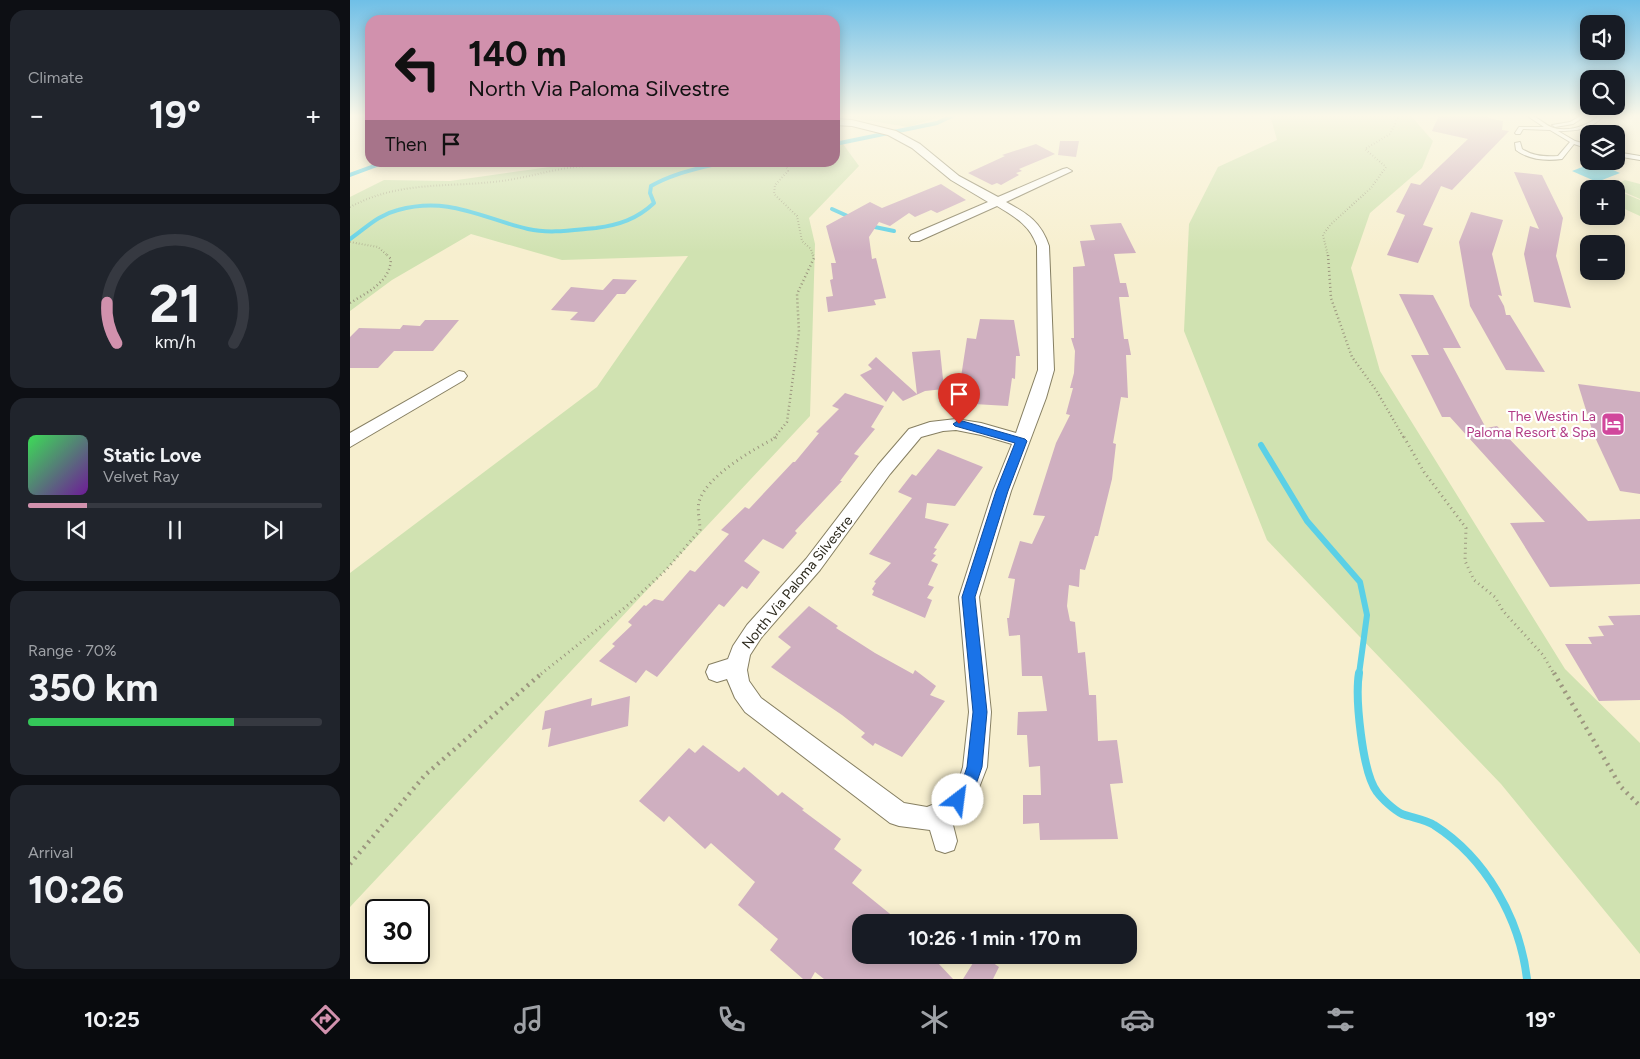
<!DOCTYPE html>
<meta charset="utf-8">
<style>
body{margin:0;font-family:Figtree,sans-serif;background:#20242c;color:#f1f3f6;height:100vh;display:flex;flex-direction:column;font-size:19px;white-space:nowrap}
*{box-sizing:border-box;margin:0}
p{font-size:16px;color:#9ea1a6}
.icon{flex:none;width:28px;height:28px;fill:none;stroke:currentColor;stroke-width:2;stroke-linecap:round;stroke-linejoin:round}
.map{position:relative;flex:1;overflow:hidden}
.panel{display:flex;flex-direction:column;gap:10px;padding:10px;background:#0d0f14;width:350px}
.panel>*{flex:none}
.banner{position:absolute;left:15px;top:15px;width:475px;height:152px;border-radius:15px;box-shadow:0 2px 12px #0003;background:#d191ad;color:#111;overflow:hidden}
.tools{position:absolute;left:1230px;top:15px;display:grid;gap:10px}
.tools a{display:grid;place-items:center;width:45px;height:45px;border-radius:10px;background:#171b24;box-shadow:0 2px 12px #0003;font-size:25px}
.speed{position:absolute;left:15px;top:899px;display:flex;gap:10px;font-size:25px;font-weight:700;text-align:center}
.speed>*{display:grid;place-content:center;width:65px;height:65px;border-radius:50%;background:#171b24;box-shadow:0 2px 12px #0003;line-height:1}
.speed .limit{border:2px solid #111;border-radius:8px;background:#fff;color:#111}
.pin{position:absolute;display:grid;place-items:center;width:42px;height:42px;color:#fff;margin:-51px -21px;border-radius:50% 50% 50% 0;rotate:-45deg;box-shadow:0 0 5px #0007}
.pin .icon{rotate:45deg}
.me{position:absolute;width:55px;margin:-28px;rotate:30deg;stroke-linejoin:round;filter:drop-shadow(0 0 4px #0008)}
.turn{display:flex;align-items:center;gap:18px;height:105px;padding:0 20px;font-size:22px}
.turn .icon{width:65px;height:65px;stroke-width:2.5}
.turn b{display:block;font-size:35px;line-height:42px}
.then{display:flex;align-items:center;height:48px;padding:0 20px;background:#0003;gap:10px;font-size:19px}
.big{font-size:38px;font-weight:700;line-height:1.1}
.panel .tile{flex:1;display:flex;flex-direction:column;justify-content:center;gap:8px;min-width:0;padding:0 18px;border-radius:15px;background:#20242c}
.panel .dial{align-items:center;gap:0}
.dial svg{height:130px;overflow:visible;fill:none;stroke:#363941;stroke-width:7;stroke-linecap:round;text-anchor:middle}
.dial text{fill:#f1f3f6;stroke:none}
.song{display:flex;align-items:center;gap:15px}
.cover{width:60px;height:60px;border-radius:8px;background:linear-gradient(135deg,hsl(130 70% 55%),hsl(280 70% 35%))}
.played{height:5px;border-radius:2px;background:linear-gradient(90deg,#d191ad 20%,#363941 20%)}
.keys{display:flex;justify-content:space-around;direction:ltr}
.heat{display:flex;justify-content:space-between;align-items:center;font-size:28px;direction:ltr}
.charge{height:8px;border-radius:4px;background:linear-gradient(90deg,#34c759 70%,#363941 0)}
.trip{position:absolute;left:502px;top:914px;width:285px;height:50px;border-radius:15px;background:#171b24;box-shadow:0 2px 12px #0003;font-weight:700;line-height:50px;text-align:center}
.dock{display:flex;height:80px;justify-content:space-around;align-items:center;background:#090b0e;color:#9ea1a6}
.dock .icon{width:35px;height:35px}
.dock .selected{color:#d191ad}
.dock b{font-size:22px;color:#f1f3f6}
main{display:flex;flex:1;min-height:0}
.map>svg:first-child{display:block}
.green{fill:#d0e2b1}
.water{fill:#5bd0e6}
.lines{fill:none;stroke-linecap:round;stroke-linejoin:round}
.stream-far2{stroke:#5bd0e6;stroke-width:4}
.stream-far1{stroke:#5bd0e6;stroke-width:6}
.stream{stroke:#5bd0e6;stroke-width:8}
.building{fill:#cfafc0}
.lane-casing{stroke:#867f62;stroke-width:2}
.street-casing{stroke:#867f62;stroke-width:2}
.path-far3{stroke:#9c967f;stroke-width:2;stroke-dasharray:0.5 2.5;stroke-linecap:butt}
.path-far2{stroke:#9c967f;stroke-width:2.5;stroke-dasharray:1 3;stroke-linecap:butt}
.path-far1{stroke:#9c967f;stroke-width:3;stroke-dasharray:1 4;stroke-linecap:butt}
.path{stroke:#9c967f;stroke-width:4.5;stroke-dasharray:2 5;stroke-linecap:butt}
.lane{fill:#fff;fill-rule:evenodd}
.street{fill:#fff;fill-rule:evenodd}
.route{fill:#1a73e8;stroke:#114b97}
.labels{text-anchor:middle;stroke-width:4.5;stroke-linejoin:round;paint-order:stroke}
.hotel-label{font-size:14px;fill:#b23c85;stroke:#fff;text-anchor:end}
.street-label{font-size:14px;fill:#2c291d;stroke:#fff}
</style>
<main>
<section class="panel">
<div class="tile"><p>Climate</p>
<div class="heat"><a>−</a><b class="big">19°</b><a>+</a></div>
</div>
<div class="tile dial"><svg viewBox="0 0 100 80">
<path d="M14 69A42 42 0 1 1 86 69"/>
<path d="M14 69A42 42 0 0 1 8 44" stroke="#d191ad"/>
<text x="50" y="56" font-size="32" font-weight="700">21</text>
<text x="50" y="72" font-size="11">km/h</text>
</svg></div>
<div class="tile">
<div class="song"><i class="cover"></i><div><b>Static Love</b><p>Velvet Ray</p></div></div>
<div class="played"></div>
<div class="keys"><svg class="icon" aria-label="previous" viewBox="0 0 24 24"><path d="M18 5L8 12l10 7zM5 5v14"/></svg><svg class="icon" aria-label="pause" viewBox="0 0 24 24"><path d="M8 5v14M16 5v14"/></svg><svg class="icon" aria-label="next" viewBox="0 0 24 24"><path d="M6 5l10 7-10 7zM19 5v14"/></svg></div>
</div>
<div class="tile"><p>Range · 70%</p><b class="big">350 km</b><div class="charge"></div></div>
<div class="tile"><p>Arrival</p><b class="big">10:26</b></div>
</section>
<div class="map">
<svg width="1290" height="979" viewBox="0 0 1290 979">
<rect width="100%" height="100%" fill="#f7efcf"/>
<g class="green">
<path d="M485 115H596L558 127Z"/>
<path d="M920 115H1060L1083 141 1072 168 1020 213 1001 268 1030 371 1215 669 1290 743V954L1151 784 917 540 834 331 839 224 868 167 927 140Z"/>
<path d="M485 133 509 166 459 218 465 244 460 416 0 907V573L247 387 338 256 212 260 121 234 42 280 0 311V197L34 180 100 181 228 163 485 162Z"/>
<path d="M1275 180 1290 184V199L1265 188 1264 186Z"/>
<path d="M1266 190 1290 200V216L1266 205Z"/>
</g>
<path class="water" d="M1245 162 1270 173 1247 182 1222 171Z"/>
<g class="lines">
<g class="stream-far2">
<path d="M485 144 587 123 604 115"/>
<path d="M0 175 35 162"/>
<path d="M482 209 502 218"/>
<path d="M520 226 544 231"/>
<path d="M0 239C17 227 28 215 48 210 99 196 131 218 178 229 200 234 223 230 246 228 269 225 287 219 304 203L300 193 301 186C323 173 348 169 372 162"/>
</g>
<path class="stream-far1" d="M911 445 957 521 1010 582 1017 615 1009 674"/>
<path class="stream" d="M1009 673C1005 697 1012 772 1027 792 1032 799 1044 810 1052 814 1063 818 1075 819 1084 825 1136 858 1170 919 1177 979"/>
</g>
<g class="building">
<path d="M1089 115H1135L1142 119 1153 121 1152 130 1159 131 1102 190 1091 186 1073 225 1083 228 1068 263 1037 255 1055 215 1046 212 1061 183 1070 185 1118 139 1082 131Z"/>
<path d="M710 141H729L726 157 708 155Z"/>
<path d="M686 144 705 154 669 169 672 171 666 173 669 175 651 185 647 183 642 185 618 173 655 156 652 155Z"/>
<path d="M1164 172 1192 175 1213 218 1206 256 1221 308 1184 302 1174 254 1180 226 1189 229Z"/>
<path d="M591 184 616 200 587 213 581 210 565 217 559 213 540 226 529 222 519 237 522 259 526 258 536 298 524 300 526 305 478 312 476 297 483 296 480 280 483 279 481 263H486L476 226 520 202 532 208Z"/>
<path d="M1121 212 1153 220 1142 254 1152 296 1148 295 1154 306 1156 315H1160L1195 372 1156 370 1120 306 1109 242Z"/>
<path d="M771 223 786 253 764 254 770 283H776L779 297H769L774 339H778L781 355H776L778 398 771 397 763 443 766 444 762 479 748 536H745L735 570 730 569 729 587 719 585 717 606 720 621 725 622 728 653 735 652 739 695H746L748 741 767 740 773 783 760 784 768 839 690 840 689 823 673 824V795H691L690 766 679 767 677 735H667L668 712 697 711 692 676H672L670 635 659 636 657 618H659L665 579 658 578 670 541 682 544 695 516 683 515 706 443 720 415 716 414 723 388H720L724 373 725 351 721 338H724L723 267 735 266 730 241 745 240 740 225Z"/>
<path d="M263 279 287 280 275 294H267L244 322 220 320 228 312 201 310 221 287 253 290Z"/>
<path d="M1049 294 1083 295 1111 348H1093L1136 428 1147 426 1238 521 1290 519V584L1200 587 1160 523 1195 522 1100 417H1092L1061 355H1079Z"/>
<path d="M630 319 664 320 670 356H666L665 379 662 378 658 406 607 403 617 338 626 339Z"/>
<path d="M75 320H109L83 351H44L28 368H0V337L9 328 50 329 53 325 70 326Z"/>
<path d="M590 350 594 389 575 391 553 401 543 391 536 402 510 375 522 369 518 365 526 357 567 394 562 352Z"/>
<path d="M1228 384 1290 392V494L1270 491 1243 433Z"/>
<path d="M495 393 534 406 521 427 525 429 504 454 509 456 490 481H492L445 531 447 533 433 549 413 539 394 561 410 572 397 589 392 586 374 607 369 604 307 677 296 670 286 683 249 661 265 646 262 644 282 625 278 622 294 605 296 606 304 599 313 601 340 570 345 572 379 534 371 530 395 507 399 509 443 462H445L469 433 466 432 489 409 482 406Z"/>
<path d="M588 449 633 467 605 506 577 503 575 518 599 524 584 548 587 549 583 554 586 555 581 561 588 564 578 585 584 587 577 598 582 600 575 618 522 595 524 591 522 589 526 583 524 582 541 563 519 554 562 498 548 492 562 474 566 476Z"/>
<path d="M459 606 488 626 486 628 525 653 563 674 565 670 586 686 580 695 595 701 552 757 525 743 523 746 511 737 515 733 492 715 421 667 441 647 428 637Z"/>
<path d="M1290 615V700L1249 701 1215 644H1242L1238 637 1254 636 1248 626 1264 625 1258 616Z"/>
<path d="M280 696 278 726 198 747 201 728 192 730 195 711 242 698 241 706Z"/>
<path d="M353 745 389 772 394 767 428 796 432 792 454 809 452 810 491 839 484 849 512 870 502 883 550 922H511V955H593L588 963 603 979H474L465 972 461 979H453L420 950 428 939 388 905 405 882 361 843 355 849 319 816 314 822 289 801 339 748 345 753Z"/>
<path d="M628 955H632L649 967 643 979H613Z"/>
</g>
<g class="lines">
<g class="lane-casing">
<g id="lane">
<path d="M1176 115C1185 114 1192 123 1201 127 1216 133 1239 126 1250 115H1254C1242 130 1226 131 1208 131L1225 141 1239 145V149L1224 144 1212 159C1197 161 1179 160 1166 150L1165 143 1170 142 1172 149C1183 156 1195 157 1208 156L1220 142 1200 130 1173 129 1170 134H1166L1165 133 1169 127H1194Z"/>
<path d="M1232 115H1237L1223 124 1205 127 1202 125 1220 122Z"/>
<path d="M1266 152 1290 156V160L1266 156Z"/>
</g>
</g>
<g class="street-casing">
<g id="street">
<path d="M485 119 502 120 546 131 570 144 609 176 648 197 713 169 717 168 722 171 656 202C678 214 691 222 699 246L704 370 696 398 661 491 629 597 641 712 637 767 625 798 609 819 602 821 607 841 604 850 595 853 586 850 580 830 549 826 540 823 395 712 385 698 377 679 367 682 359 679 356 672 359 665 378 659 383 646 397 625 456 559 528 465 559 429 580 422 606 419 631 423 666 433 688 370 687 246C680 225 665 217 647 206L569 241H561L559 238 561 235 638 202 601 180 562 148 538 135 502 126 485 125ZM606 430 631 435 662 444 643 491 609 597 619 712 613 767 608 783 592 801 577 807 554 803 411 698 399 681 397 670 400 655 411 638 470 570 540 474 571 437 593 431Z"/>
<path d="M109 371 114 372 117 376 114 380 0 447V433Z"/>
</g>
</g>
<g class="path-far3">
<path d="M435 162 438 171 425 185 424 194 447 216 452 241 461 249 463 256"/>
<path d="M0 207C51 180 98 188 152 181 180 177 207 168 235 166 263 164 290 169 318 162"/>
<path d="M0 242 28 247 38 256"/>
<path d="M978 256 973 235 980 225 1021 188 1036 167 1015 149 1040 134 1048 118 1045 115"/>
</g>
<g class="path-far2">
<path d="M978 255 981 298 1002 357 1026 390 1054 438"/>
<path d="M0 303C18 292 40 282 41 259L37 255"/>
<path d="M424 438 437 422 449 332 447 294 464 258 463 255"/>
</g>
<g class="path-far1">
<path d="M1054 437 1074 472 1116 528 1115 561 1124 580 1145 597 1153 611 1193 655 1204 674"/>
<path d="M191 674 278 605 316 570 350 530C350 522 347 510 349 502 356 476 404 449 427 437"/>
</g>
<g class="path">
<path d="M1204 673 1271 787 1290 806"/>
<path d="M0 864 75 775 192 673"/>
</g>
<use href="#lane" class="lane"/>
<use href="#street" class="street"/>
</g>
<linearGradient id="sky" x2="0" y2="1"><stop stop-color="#6fbfe7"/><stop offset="0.46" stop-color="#fbf8e9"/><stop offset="1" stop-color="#fbf8e9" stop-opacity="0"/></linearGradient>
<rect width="1290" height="252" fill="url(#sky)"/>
<path class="route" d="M609 420 675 439 677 441 658 491 625 597 637 712 632 767 622 796 614 805 608 808 603 805 601 800 611 785 617 767 623 712 612 597 646 491 665 443 605 426 603 424Z"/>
<defs>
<g id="hotel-square" transform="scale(1.25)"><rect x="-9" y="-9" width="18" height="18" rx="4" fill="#d1479c" stroke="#fff"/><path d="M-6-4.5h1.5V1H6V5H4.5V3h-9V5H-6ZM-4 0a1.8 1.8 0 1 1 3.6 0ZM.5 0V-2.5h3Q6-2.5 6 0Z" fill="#fff"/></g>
</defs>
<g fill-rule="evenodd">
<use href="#hotel-square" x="1263" y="424"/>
</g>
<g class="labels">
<g class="hotel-label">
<text x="1246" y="421">The Westin La<tspan x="1246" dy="16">Paloma Resort &amp; Spa</tspan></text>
</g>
<g class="street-label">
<text transform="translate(447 582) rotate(-51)" y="5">North Via Paloma Silvestre</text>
</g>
</g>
</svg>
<div class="tools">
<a><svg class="icon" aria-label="sound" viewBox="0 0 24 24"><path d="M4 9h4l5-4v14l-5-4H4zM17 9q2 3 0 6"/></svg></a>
<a><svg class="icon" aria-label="search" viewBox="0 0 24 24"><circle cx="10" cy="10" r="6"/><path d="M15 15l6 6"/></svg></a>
<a><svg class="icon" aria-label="layers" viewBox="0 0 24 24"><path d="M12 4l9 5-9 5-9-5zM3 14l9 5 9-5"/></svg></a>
<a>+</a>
<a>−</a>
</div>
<div class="speed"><div class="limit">30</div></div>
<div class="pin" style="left:609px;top:424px;background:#d93025"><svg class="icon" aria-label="arrive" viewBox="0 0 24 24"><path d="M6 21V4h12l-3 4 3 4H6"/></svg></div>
<svg class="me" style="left:608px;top:800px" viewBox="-20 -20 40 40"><circle r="19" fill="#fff"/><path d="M0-13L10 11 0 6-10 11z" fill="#1a73e8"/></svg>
<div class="trip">10:26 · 1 min · 170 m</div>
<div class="banner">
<div class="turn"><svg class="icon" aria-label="left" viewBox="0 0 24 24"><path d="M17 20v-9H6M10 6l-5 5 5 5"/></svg><div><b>140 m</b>North Via Paloma Silvestre</div></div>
<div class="then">Then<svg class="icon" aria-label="arrive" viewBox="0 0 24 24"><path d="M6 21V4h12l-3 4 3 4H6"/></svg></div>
</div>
</div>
</main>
<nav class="dock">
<b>10:25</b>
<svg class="icon selected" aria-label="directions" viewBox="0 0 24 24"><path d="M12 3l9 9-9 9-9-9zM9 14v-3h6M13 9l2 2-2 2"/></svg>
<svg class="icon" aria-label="music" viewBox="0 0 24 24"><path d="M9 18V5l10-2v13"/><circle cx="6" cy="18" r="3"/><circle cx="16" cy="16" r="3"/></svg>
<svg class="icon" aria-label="phone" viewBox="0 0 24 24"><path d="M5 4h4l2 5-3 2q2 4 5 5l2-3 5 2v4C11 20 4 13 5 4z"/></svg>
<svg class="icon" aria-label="climate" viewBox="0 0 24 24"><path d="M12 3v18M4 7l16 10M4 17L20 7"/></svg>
<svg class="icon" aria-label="car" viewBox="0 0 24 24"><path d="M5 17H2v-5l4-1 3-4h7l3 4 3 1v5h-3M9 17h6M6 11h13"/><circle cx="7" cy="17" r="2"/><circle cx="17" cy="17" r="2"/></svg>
<svg class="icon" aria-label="filters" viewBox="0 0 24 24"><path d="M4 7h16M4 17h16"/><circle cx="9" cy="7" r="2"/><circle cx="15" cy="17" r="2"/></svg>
<b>19°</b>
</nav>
